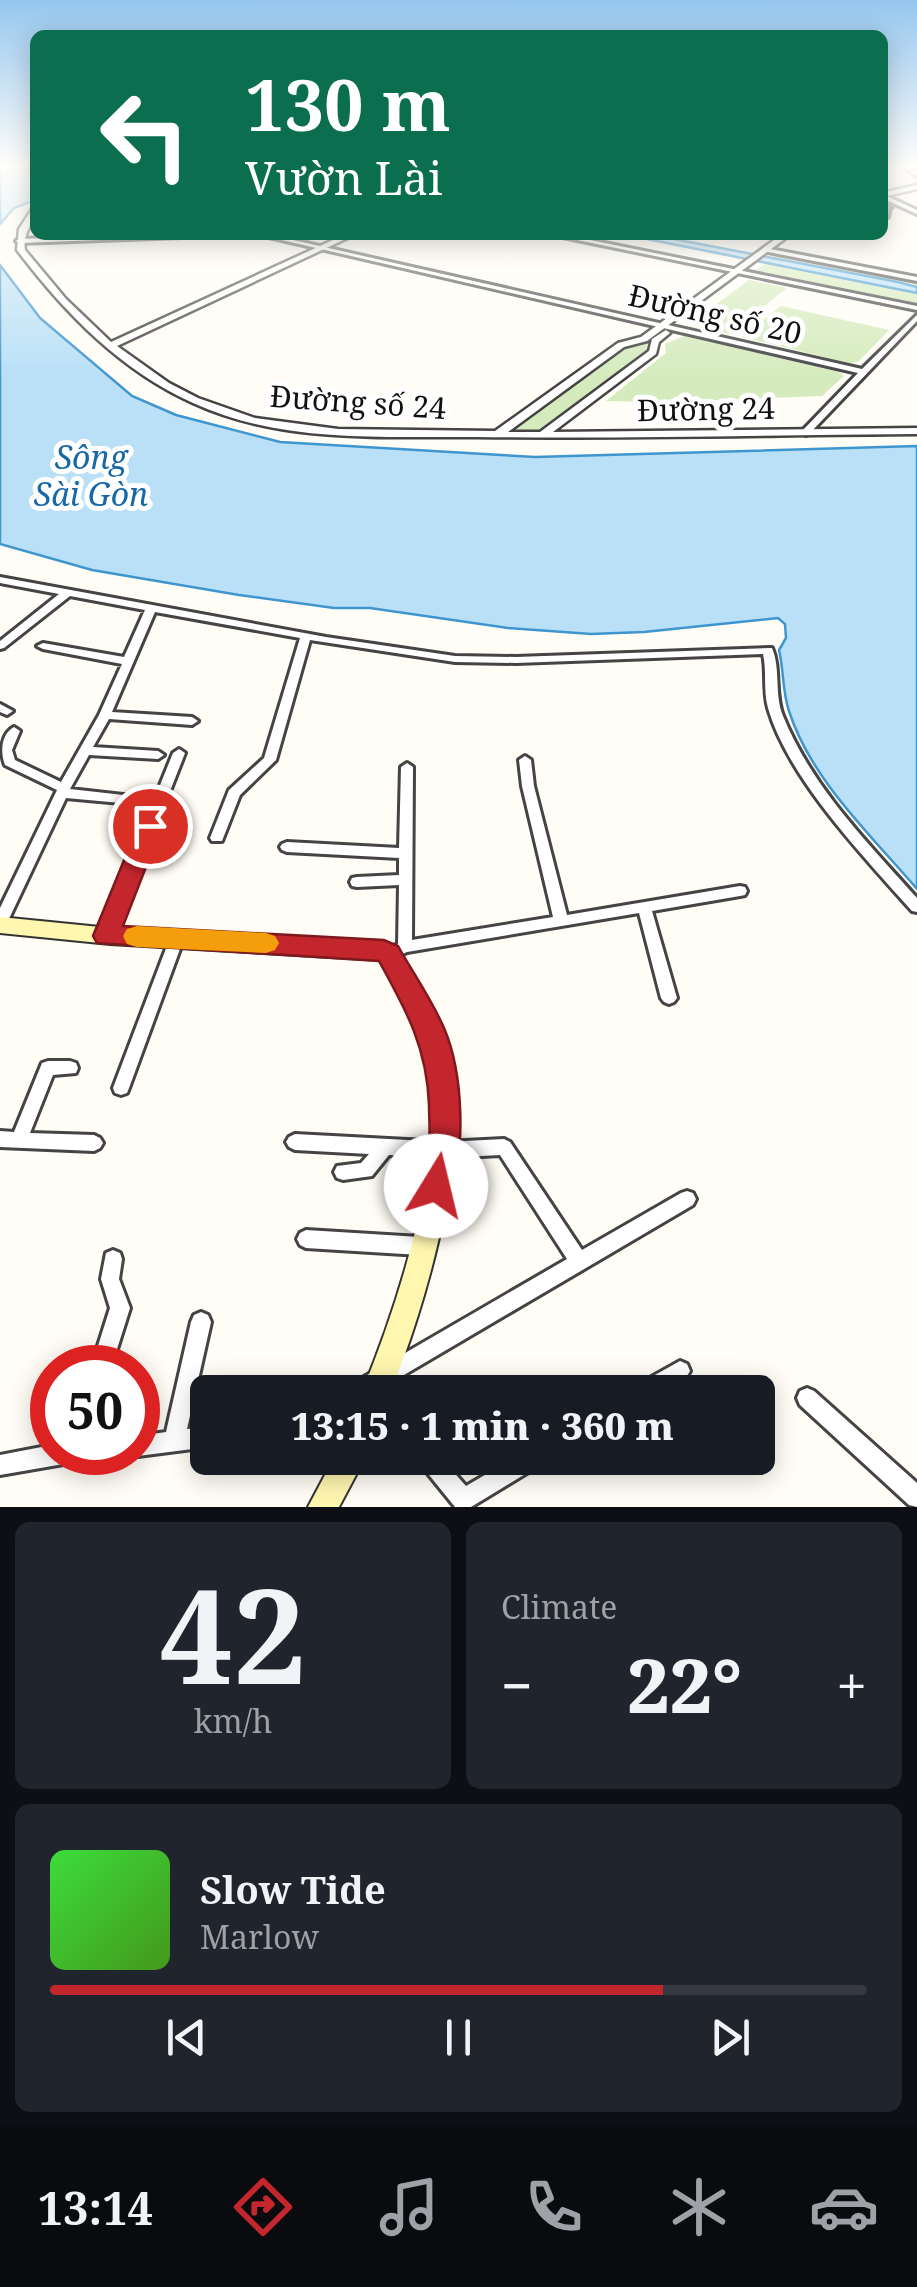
<!DOCTYPE html>
<meta charset="utf-8">
<style>
body{margin:0;font-family:"Noto Serif",serif;background:#20242c;color:#f1f3f6;height:100vh;display:flex;flex-direction:column;font-size:38px;white-space:nowrap}
*{box-sizing:border-box;margin:0}
p{font-size:32px;color:#9ea1a6}
.icon{flex:none;width:55px;height:55px;fill:none;stroke:currentColor;stroke-width:2;stroke-linecap:round;stroke-linejoin:round}
.map{position:relative;height:1507px;overflow:hidden}
.sheet{display:flex;flex-direction:column;gap:15px;padding:15px;background:#0d0f14;flex:1}
.sheet>*{flex:none}
.guide{position:absolute;left:30px;top:30px;width:858px;height:210px;border-radius:15px;box-shadow:0 5px 25px #0003;background:#0b6e4f;color:#fff;overflow:hidden}
.speed{position:absolute;left:30px;top:1345px;display:flex;gap:20px;font-size:50px;font-weight:700;text-align:center}
.speed>*{display:grid;place-content:center;width:130px;height:130px;border-radius:50%;background:#171b24;box-shadow:0 5px 25px #0003;line-height:1}
.speed .limit{border:15px solid #d22;background:#fff;color:#111}
.pin{position:absolute;display:grid;place-items:center;width:85px;height:85px;color:#fff;margin:-42px;border:5px solid #fff;border-radius:50%;box-shadow:0 2px 10px #0007}
.me{position:absolute;width:110px;margin:-55px;rotate:9deg;stroke-linejoin:round;filter:drop-shadow(0 0 8px #0008)}
.turn{display:flex;align-items:center;gap:35px;height:210px;padding:0 50px;font-size:45px}
.turn .icon{width:130px;height:130px;stroke-width:2.5}
.turn b{display:block;font-size:70px;line-height:85px}
.big{font-size:75px;font-weight:800;line-height:1.1}
.sheet .card{flex:1;display:flex;flex-direction:column;justify-content:center;gap:15px;min-width:0;padding:0 35px;border-radius:15px;background:#20242c}
.sheet .dial{align-items:center;gap:0}
.dial b{font-size:130px;line-height:1}
.song{display:flex;align-items:center;gap:30px}
.cover{width:120px;height:120px;border-radius:15px;background:linear-gradient(135deg,hsl(120 70% 55%),hsl(100 70% 35%))}
.played{height:10px;border-radius:5px;background:linear-gradient(90deg,#c4262e 75%,#363941 75%)}
.keys{display:flex;justify-content:space-around;direction:ltr}
.heat{display:flex;justify-content:space-between;align-items:center;font-size:55px;direction:ltr}
.sheet .tiles{flex:1;display:grid;gap:15px;grid-template-columns:1fr 1fr}
.card:last-child{grid-column:span 2}
.trip{position:absolute;left:190px;top:1375px;width:585px;height:100px;border-radius:15px;background:#171b24;box-shadow:0 5px 25px #0003;font-weight:800;line-height:100px;text-align:center}
.tab-bar{display:flex;height:160px;justify-content:space-around;align-items:center;background:#090b0e;color:#9ea1a6}
.tab-bar .icon{width:70px;height:70px}
.tab-bar .current{color:#c4262e}
.tab-bar b{font-size:45px;color:#f1f3f6}
.map>svg:first-child{display:block}
.green{fill:#d5ebbd}
.water{fill:#b9e0f7;stroke:#3f96cf;stroke-width:2.5}
.lines{fill:none;stroke-linecap:round;stroke-linejoin:round}
.minor-casing{stroke:#444;stroke-width:6}
.tertiary-casing{stroke:#444;stroke-width:5}
.secondary-casing{stroke:#333;stroke-width:4}
.minor{fill:#fff;fill-rule:evenodd}
.tertiary{fill:#fff;fill-rule:evenodd}
.secondary{fill:#fff6b0;fill-rule:evenodd}
.shaded-wall{fill:#3f3936}
.building{fill:#5a524d;stroke:#3f3936;stroke-width:2.5}
.route{fill:#c4262e;stroke:#7f191e;stroke-width:2.5}
.slow{fill:#f59e0b}
.labels{text-anchor:middle;stroke-width:10;stroke-linejoin:round;paint-order:stroke}
.far-street-label{font-size:30px;fill:#111;stroke:#fff}
.far-water-label{font-size:32px;font-style:italic;fill:#1768a6;stroke:#fff}
</style>
<div class="map">
<svg width="917" height="1507" viewBox="0 0 917 1507">
<rect width="100%" height="100%" fill="#fffdf5"/>
<g class="green">
<path d="M785 255 917 281V305L756 270 776 257Z"/>
<path d="M749 280 787 288 729 334 690 324Z"/>
<path d="M781 306 889 330 858 362 849 363 742 337Z"/>
<path d="M656 336 649 342 648 352 542 432 513 429 625 346Z"/>
<path d="M684 336 839 372 844 376 822 396 663 402 606 401 666 353 665 344Z"/>
</g>
<g class="water">
<path d="M0 167H35V200L14 208 0 224Z"/>
<path d="M627 235H653L898 282 917 287V293Z"/>
<path d="M0 265 40 318 132 396 176 415 280 442 535 457 917 446V889C872 836 811 780 789 711 782 690 784 671 779 650L786 638 785 624 778 618 644 632 591 634 508 628 370 608H334L239 595 92 570 0 544Z"/>
</g>
<g class="lines">
<g class="minor-casing">
<g id="minor">
<path d="M903 167H910L917 172V176Z"/>
<path d="M882 194 917 210V214L882 198Z"/>
<path d="M130 235H185L182 237 19 243 16 241 19 239Z"/>
<path d="M260 235H271L862 369 917 315V321L809 434 806 435 802 432 803 430 858 373Z"/>
<path d="M553 235H565L917 306V310Z"/>
<path d="M765 248 917 277V281L763 251V249Z"/>
<path d="M0 577 326 637 455 656 516 657 772 648C781 669 774 694 783 716 812 787 867 842 917 898V912L912 911C864 857 788 778 768 708 763 690 767 671 763 654L516 663 455 662 310 640 276 760 240 795 222 841H212L210 838 229 790 264 758 300 638 155 612 112 712 192 717 198 721 192 725 109 719 93 747 158 751 164 755 158 759 89 755 70 789 132 796 139 800 132 804 66 798 7 923 5 927 0 928V908L57 790 5 765C0 752 1 734 14 727L20 731 12 750 15 760 61 782 99 715 122 664 43 649 37 646 43 643 124 657 145 610 70 596 4 648 0 649V641L59 594 0 583Z"/>
<path d="M0 704 13 711 7 715 0 712Z"/>
<path d="M179 749 185 753 113 936 111 940 106 942 101 940 99 936 173 753Z"/>
<path d="M525 756 531 760 534 786 567 915 740 886 745 887 747 891 745 895 740 896 652 911 677 998 674 1002 669 1004 664 1002 661 998 639 913 407 952 389 960 384 958 382 954 384 950 398 944 399 885 357 887 352 886 350 882 352 878 357 877 399 875V858L287 852 282 850 280 847 282 844 287 842 399 848 401 767 407 763 413 767 412 940 553 917 522 786 519 760Z"/>
<path d="M177 932 182 934 184 938 129 1088 127 1093 121 1095 115 1093 113 1088 170 938 172 934Z"/>
<path d="M48 1061H70L76 1063 78 1068 76 1073 53 1075 30 1133 94 1135 100 1138 103 1143 100 1148 94 1151 0 1147V1131L14 1132 40 1068 42 1063Z"/>
<path d="M295 1134 445 1142 504 1139 510 1142 582 1250 681 1193 687 1191 693 1193 696 1199 693 1205 375 1392H347L350 1385 567 1259 500 1155 445 1158 389 1155 372 1176 343 1180 337 1178 334 1172 337 1166 361 1163 369 1154 295 1150 289 1147 286 1142 289 1137Z"/>
<path d="M306 1230 420 1237 426 1240 429 1246 426 1252 420 1255 306 1248 300 1245 297 1239 300 1233Z"/>
<path d="M113 1250 120 1253 122 1259 119 1279 130 1308 111 1368H91L110 1308 101 1279 106 1253Z"/>
<path d="M201 1312 208 1315 211 1322 187 1429 208 1427V1447L138 1456 131 1453 138 1452V1436L166 1432 191 1322 194 1315Z"/>
<path d="M680 1361 687 1364 690 1371C678 1393 657 1392 634 1392L637 1385Z"/>
<path d="M807 1388 814 1391 917 1483V1507L909 1505 800 1405 797 1398 800 1391Z"/>
<path d="M52 1445V1452H85L82 1459 75 1462 0 1475V1455Z"/>
<path d="M418 1458H441L466 1486 514 1458H543L540 1465 471 1507H455L421 1465Z"/>
</g>
</g>
<g class="tertiary-casing">
<g id="tertiary">
<path d="M917 185V189L882 197V193Z"/>
<path d="M32 209H35C35 224 22 231 25 250L66 299 111 342 344 235H354L117 346 169 383 198 398 255 418 338 429 495 431 618 343 641 337 781 235H790L647 341 624 347 508 432H540L649 351 652 339 666 330 670 333 659 342 656 354 553 432 917 428V434C770 435 623 439 477 437 381 436 282 444 193 403 121 371 64 312 17 250L19 229Z"/>
</g>
</g>
<g class="secondary-casing">
<g id="secondary">
<path d="M0 917 110 928 384 942 396 948C418 986 444 1022 453 1065 470 1150 424 1313 390 1392H362C396 1310 448 1152 430 1064 422 1025 400 994 382 960L110 944 0 933Z"/>
<path d="M334 1458H365L339 1507H308Z"/>
</g>
</g>
<use href="#minor" class="minor"/>
<use href="#tertiary" class="tertiary"/>
<use href="#secondary" class="secondary"/>
</g>
<path class="shaded-wall" d="M893 208 891 218 882 225 883 216Z"/>
<path class="building" d="M882 202H887L893 208 883 216Z"/>
<linearGradient id="sky" x2="0" y2="1"><stop stop-color="#95c6ee"/><stop offset="0.44" stop-color="#fffefa"/><stop offset="1" stop-color="#fffefa" stop-opacity="0"/></linearGradient>
<rect width="917" height="378" fill="url(#sky)"/>
<path class="route" d="M150 817 162 826 123 926 384 940 398 946C413 973 432 1000 444 1028 463 1072 467 1153 448 1196L436 1201 425 1196C418 1181 426 1168 428 1152 431 1137 429 1120 429 1105 427 1047 406 1010 379 961L97 943 93 936 138 826Z"/>
<path class="slow" d="M137 926 266 933 275 936 279 943 275 950 266 953 137 947 127 944 123 936 127 929Z"/>
<g class="labels">
<g class="far-street-label">
<text transform="translate(715 315) rotate(13)" y="10">Đường số 20</text>
<text transform="translate(358 403) rotate(4)" y="10">Đường số 24</text>
<text transform="translate(706 410) rotate(-1)" y="10">Đường 24</text>
</g>
<g class="far-water-label">
<text x="91" y="469">Sông<tspan x="91" dy="37">Sài Gòn</tspan></text>
</g>
</g>
</svg>
<div class="speed"><div class="limit">50</div></div>
<div class="pin" style="left:150px;top:826px;background:#d93025"><svg class="icon" aria-label="arrive" viewBox="0 0 24 24"><path d="M6 21V4h12l-3 4 3 4H6"/></svg></div>
<svg class="me" style="left:436px;top:1186px" viewBox="-20 -20 40 40"><circle r="19" fill="#fff"/><path d="M0-13L10 11 0 6-10 11z" fill="#c4262e"/></svg>
<div class="trip">13:15 · 1 min · 360 m</div>
<div class="guide">
<div class="turn"><svg class="icon" aria-label="left" viewBox="0 0 24 24"><path d="M17 20v-9H6M10 6l-5 5 5 5"/></svg><div><b>130 m</b>Vườn Lài</div></div>
</div>
</div>
<section class="sheet">
<div class="tiles">
<div class="card dial"><b>42</b><p>km/h</p></div>
<div class="card"><p>Climate</p>
<div class="heat"><a>−</a><b class="big">22°</b><a>+</a></div>
</div>
<div class="card">
<div class="song"><i class="cover"></i><div><b>Slow Tide</b><p>Marlow</p></div></div>
<div class="played"></div>
<div class="keys"><svg class="icon" aria-label="previous" viewBox="0 0 24 24"><path d="M18 5L8 12l10 7zM5 5v14"/></svg><svg class="icon" aria-label="pause" viewBox="0 0 24 24"><path d="M8 5v14M16 5v14"/></svg><svg class="icon" aria-label="next" viewBox="0 0 24 24"><path d="M6 5l10 7-10 7zM19 5v14"/></svg></div>
</div>
</div>
</section>
<nav class="tab-bar">
<b>13:14</b>
<svg class="icon current" aria-label="directions" viewBox="0 0 24 24"><path d="M12 3l9 9-9 9-9-9zM9 14v-3h6M13 9l2 2-2 2"/></svg>
<svg class="icon" aria-label="music" viewBox="0 0 24 24"><path d="M9 18V5l10-2v13"/><circle cx="6" cy="18" r="3"/><circle cx="16" cy="16" r="3"/></svg>
<svg class="icon" aria-label="phone" viewBox="0 0 24 24"><path d="M5 4h4l2 5-3 2q2 4 5 5l2-3 5 2v4C11 20 4 13 5 4z"/></svg>
<svg class="icon" aria-label="climate" viewBox="0 0 24 24"><path d="M12 3v18M4 7l16 10M4 17L20 7"/></svg>
<svg class="icon" aria-label="car" viewBox="0 0 24 24"><path d="M5 17H2v-5l4-1 3-4h7l3 4 3 1v5h-3M9 17h6M6 11h13"/><circle cx="7" cy="17" r="2"/><circle cx="17" cy="17" r="2"/></svg>
</nav>
